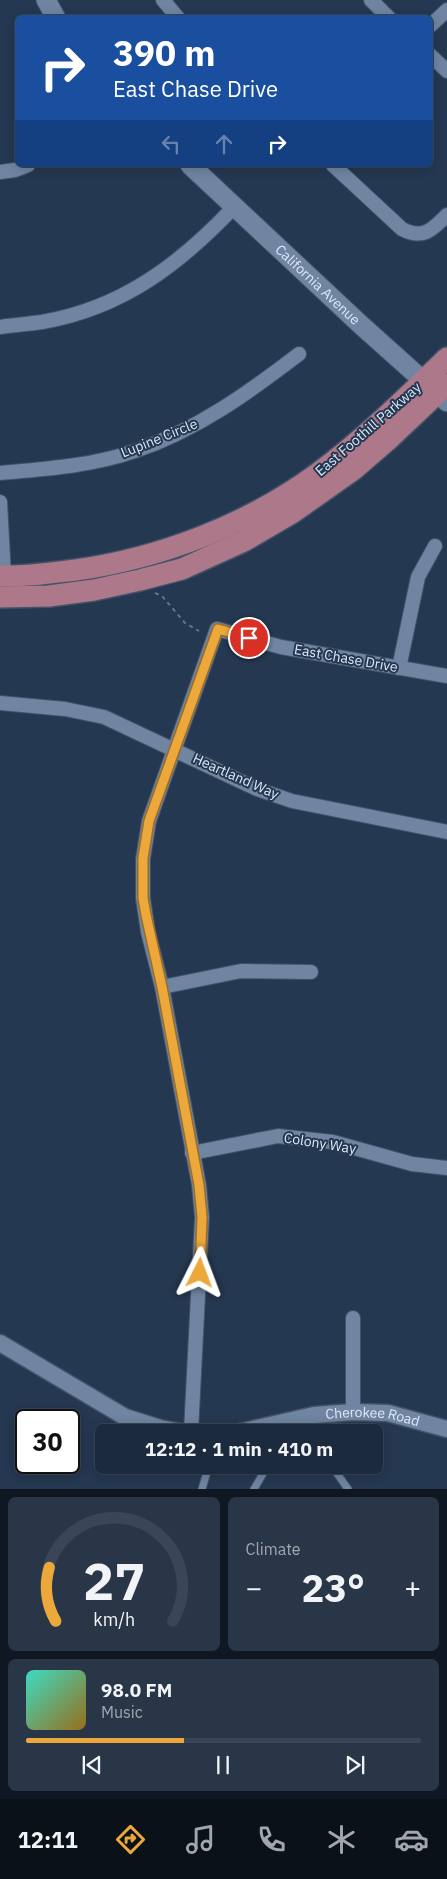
<!DOCTYPE html>
<meta charset="utf-8">
<style>
body{margin:0;font-family:"IBM Plex Sans",sans-serif;background:#293648;color:#f1f3f6;height:100vh;display:flex;flex-direction:column;font-size:19px;white-space:nowrap}
*{box-sizing:border-box;margin:0}
p{font-size:16px;color:#a0a7b0}
.icon{flex:none;width:28px;height:28px;fill:none;stroke:currentColor;stroke-width:2;stroke-linecap:round;stroke-linejoin:round}
.map{position:relative;height:1489px;overflow:hidden}
.panel{display:flex;flex-direction:column;gap:8px;padding:8px;background:#0f1722;flex:1}
.panel>*{flex:none}
.hud{position:absolute;left:15px;top:15px;width:418px;height:152px;border-radius:8px;box-shadow:0 2px 12px #0003,0 0 0 1px #3a4657;background:#1a4fa0;color:#fff;overflow:hidden}
.speed{position:absolute;left:15px;top:1409px;display:flex;gap:10px;font-size:25px;font-weight:700;text-align:center}
.speed>*{display:grid;place-content:center;width:65px;height:65px;border-radius:50%;background:#1c2a3d;box-shadow:0 2px 12px #0003,0 0 0 1px #3a4657;line-height:1}
.speed .limit{border:2px solid #111;border-radius:8px;background:#fff;color:#111}
.pin{position:absolute;display:grid;place-items:center;width:42px;height:42px;color:#fff;margin:-21px;border:2px solid #fff;border-radius:50%;box-shadow:0 1px 5px #0007}
.me{position:absolute;width:55px;margin:-28px;rotate:3deg;stroke-linejoin:round;filter:drop-shadow(0 0 4px #0008)}
.turn{display:flex;align-items:center;gap:18px;height:105px;padding:0 15px;font-size:22px}
.turn .icon{width:65px;height:65px;stroke-width:2.5}
.turn b{display:block;font-size:35px;line-height:42px}
.lanes{display:flex;align-items:center;height:48px;padding:0 15px;background:#0003;justify-content:center;gap:25px;direction:ltr}
.lanes .off{opacity:.35}
.big{font-size:38px;font-weight:700;line-height:1.1}
.panel .widget{flex:1;display:flex;flex-direction:column;justify-content:center;gap:8px;min-width:0;padding:0 18px;border-radius:8px;background:#293648}
.panel .dial{align-items:center;gap:0}
.dial svg{height:130px;overflow:visible;fill:none;stroke:#3a4657;stroke-width:7;stroke-linecap:round;text-anchor:middle}
.dial text{fill:#f1f3f6;stroke:none}
.song{display:flex;align-items:center;gap:15px}
.cover{width:60px;height:60px;border-radius:8px;background:linear-gradient(135deg,hsl(170 70% 55%),hsl(40 70% 35%))}
.played{height:5px;border-radius:2px;background:linear-gradient(90deg,#eda83b 40%,#3a4657 40%)}
.keys{display:flex;justify-content:space-around;direction:ltr}
.heat{display:flex;justify-content:space-between;align-items:center;font-size:28px;direction:ltr}
.panel .tiles{flex:1;display:grid;gap:8px;grid-template-columns:1fr 1fr}
.widget:last-child{grid-column:span 2}
.trip{position:absolute;left:95px;top:1424px;width:288px;height:50px;border-radius:8px;background:#1c2a3d;box-shadow:0 2px 12px #0003,0 0 0 1px #3a4657;font-weight:700;line-height:50px;text-align:center}
.tab-bar{display:flex;height:80px;justify-content:space-around;align-items:center;background:#0b1118;color:#a0a7b0}
.tab-bar .icon{width:35px;height:35px}
.tab-bar .selected{color:#eda83b}
.tab-bar b{font-size:22px;color:#f1f3f6}
.map>svg:first-child{display:block}
.lines{fill:none;stroke-linecap:round;stroke-linejoin:round}
.service-casing{stroke:#425368;stroke-width:9}
.minor-casing{stroke:#425368;stroke-width:16}
.tertiary-casing{stroke:#425368;stroke-width:19}
.secondary-casing{stroke:#425368;stroke-width:21}
.primary-casing{stroke:#425368;stroke-width:24}
.path{stroke:#63748a;stroke-width:2;stroke-dasharray:4 4;stroke-linecap:butt}
.service{stroke:#6f85a2;stroke-width:7}
.minor{stroke:#6f85a2;stroke-width:14}
.tertiary{stroke:#6f85a2;stroke-width:16}
.secondary{stroke:#6f85a2;stroke-width:19}
.primary{stroke:#ac788a;stroke-width:21}
.route-casing{stroke:#9a6d26;stroke-width:12}
.route{stroke:#eda83b;stroke-width:9}
.labels{text-anchor:middle;stroke-width:4;stroke-linejoin:round;paint-order:stroke}
.street-label{font-size:14px;fill:#dce8f8;stroke:#253851}
</style>
<div class="map">
<svg width="447" height="1489" viewBox="0 0 447 1489">
<rect width="100%" height="100%" fill="#253851"/>
<g class="lines">
<g class="service-casing">
<g id="service">
<path d="M307 1417 311 1432"/>
<path d="M331 1465 348 1489"/>
<path d="M202 1489 209 1465"/>
<path d="M254 1489 268 1465"/>
</g>
</g>
<g class="minor-casing">
<g id="minor">
<path d="M163 0 178 18"/>
<path d="M371 0 389 18"/>
<path d="M430 26 447 10"/>
<path d="M430 55 447 71"/>
<path d="M333 165 402 229C423 240 432 230 447 215"/>
<path d="M0 172 15 170 28 165"/>
<path d="M0 327C14 325 28 324 42 322 123 308 180 264 235 206"/>
<path d="M0 473C45 469 92 466 135 451 197 430 248 393 299 354"/>
<path d="M0 502 4 576"/>
<path d="M399 668 418 577 435 546"/>
<path d="M0 703 65 709 104 717 257 789 292 801 447 832"/>
<path d="M162 987 241 971 311 972"/>
<path d="M192 1153 278 1136 333 1142 412 1164 447 1168"/>
<path d="M353 1318V1412"/>
<path d="M191 1432 202 1217 199 1185 162 987 148 932 143 898V859L149 821 217 629 281 647 447 676"/>
</g>
</g>
<g class="tertiary-casing">
<g id="tertiary">
<path d="M0 1343 125 1417 160 1428 182 1432"/>
<path id="s1" d="M240 1432 314 1415 353 1412 388 1413 447 1429"/>
</g>
</g>
<g class="secondary-casing">
<g id="secondary">
<path d="M46 0 56 18"/>
<path id="s2" d="M190 165 361 325 447 402"/>
</g>
</g>
<g class="primary-casing">
<g id="primary">
<path d="M0 576C25 577 51 573 76 570 161 558 247 525 317 474 363 440 406 398 447 358"/>
<path d="M0 597 49 596 94 590 140 580 182 569 244 541 292 513 353 470 390 438 447 384"/>
</g>
</g>
<path class="path" d="M155 593 162 596 185 623 199 631"/>
<use href="#service" class="service"/>
<use href="#minor" class="minor"/>
<use href="#tertiary" class="tertiary"/>
<use href="#secondary" class="secondary"/>
<use href="#primary" class="primary"/>
</g>
<g class="lines">
<g class="route-casing">
<path id="route" d="M200 1273 202 1217 199 1185 162 987 146 915 143 898V858L149 821 218 629 249 638"/>
</g>
<use href="#route" class="route"/>
</g>
<g class="labels">
<g class="street-label">
<text dy="5" stroke="none"><textPath href="#s2" startOffset="175">California Avenue</textPath></text>
<text transform="translate(368 429) rotate(-41)" y="5">East Foothill Parkway</text>
<text transform="translate(159 438) rotate(-22)" y="5">Lupine Circle</text>
<text transform="translate(346 658) rotate(10)" y="5">East Chase Drive</text>
<text transform="translate(236 776) rotate(24)" y="5">Heartland Way</text>
<text transform="translate(320 1143) rotate(9)" y="5">Colony Way</text>
<text dy="5" stroke="none"><textPath href="#s1" startOffset="135">Cherokee Road</textPath></text>
</g>
</g>
</svg>
<div class="speed"><div class="limit">30</div></div>
<div class="pin" style="left:249px;top:638px;background:#d93025"><svg class="icon" aria-label="arrive" viewBox="0 0 24 24"><path d="M6 21V4h12l-3 4 3 4H6"/></svg></div>
<svg class="me" style="left:200px;top:1273px" viewBox="-20 -20 40 40"><path d="M0-17L14 15 0 8-14 15z" fill="#eda83b" stroke="#fff" stroke-width="4"/></svg>
<div class="trip">12:12 · 1 min · 410 m</div>
<div class="hud">
<div class="turn"><svg class="icon" aria-label="right" viewBox="0 0 24 24"><path d="M7 20v-9h11M14 6l5 5-5 5"/></svg><div><b>390 m</b>East Chase Drive</div></div>
<div class="lanes"><svg class="icon off" aria-label="left" viewBox="0 0 24 24"><path d="M17 20v-9H6M10 6l-5 5 5 5"/></svg><svg class="icon off" aria-label="ahead" viewBox="0 0 24 24"><path d="M12 20V5M6 11l6-6 6 6"/></svg><svg class="icon" aria-label="right" viewBox="0 0 24 24"><path d="M7 20v-9h11M14 6l5 5-5 5"/></svg></div>
</div>
</div>
<section class="panel">
<div class="tiles">
<div class="widget dial"><svg viewBox="0 0 100 80">
<path d="M14 69A42 42 0 1 1 86 69"/>
<path d="M14 69A42 42 0 0 1 10 36" stroke="#eda83b"/>
<text x="50" y="56" font-size="32" font-weight="700">27</text>
<text x="50" y="72" font-size="11">km/h</text>
</svg></div>
<div class="widget"><p>Climate</p>
<div class="heat"><a>−</a><b class="big">23°</b><a>+</a></div>
</div>
<div class="widget">
<div class="song"><i class="cover"></i><div><b>98.0 FM</b><p>Music</p></div></div>
<div class="played"></div>
<div class="keys"><svg class="icon" aria-label="previous" viewBox="0 0 24 24"><path d="M18 5L8 12l10 7zM5 5v14"/></svg><svg class="icon" aria-label="pause" viewBox="0 0 24 24"><path d="M8 5v14M16 5v14"/></svg><svg class="icon" aria-label="next" viewBox="0 0 24 24"><path d="M6 5l10 7-10 7zM19 5v14"/></svg></div>
</div>
</div>
</section>
<nav class="tab-bar">
<b>12:11</b>
<svg class="icon selected" aria-label="directions" viewBox="0 0 24 24"><path d="M12 3l9 9-9 9-9-9zM9 14v-3h6M13 9l2 2-2 2"/></svg>
<svg class="icon" aria-label="music" viewBox="0 0 24 24"><path d="M9 18V5l10-2v13"/><circle cx="6" cy="18" r="3"/><circle cx="16" cy="16" r="3"/></svg>
<svg class="icon" aria-label="phone" viewBox="0 0 24 24"><path d="M5 4h4l2 5-3 2q2 4 5 5l2-3 5 2v4C11 20 4 13 5 4z"/></svg>
<svg class="icon" aria-label="climate" viewBox="0 0 24 24"><path d="M12 3v18M4 7l16 10M4 17L20 7"/></svg>
<svg class="icon" aria-label="car" viewBox="0 0 24 24"><path d="M5 17H2v-5l4-1 3-4h7l3 4 3 1v5h-3M9 17h6M6 11h13"/><circle cx="7" cy="17" r="2"/><circle cx="17" cy="17" r="2"/></svg>
</nav>
